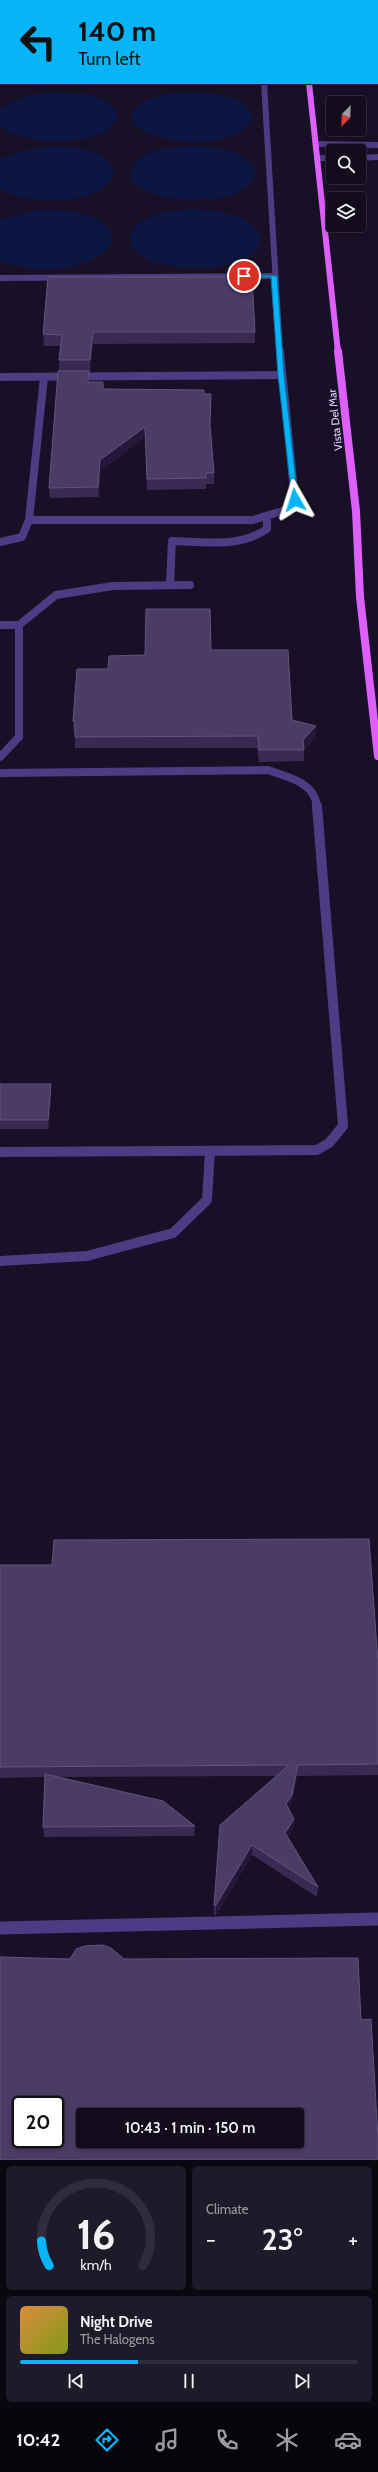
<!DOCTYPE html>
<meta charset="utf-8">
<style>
body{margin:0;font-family:Cabin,sans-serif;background:#1f1a29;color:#f1f3f6;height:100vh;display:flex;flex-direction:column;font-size:15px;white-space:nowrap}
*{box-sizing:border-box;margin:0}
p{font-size:13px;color:#9c9ba3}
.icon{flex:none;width:22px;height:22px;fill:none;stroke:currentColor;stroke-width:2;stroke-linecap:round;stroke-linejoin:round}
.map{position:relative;height:2160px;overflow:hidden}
.drawer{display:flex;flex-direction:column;gap:6px;padding:6px;background:#0a070f;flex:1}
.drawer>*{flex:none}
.guide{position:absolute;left:0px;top:0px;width:378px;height:84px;box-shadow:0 2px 6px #0003,0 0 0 1px #312c3b;background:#07b4f8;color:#111;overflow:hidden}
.needle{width:26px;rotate:203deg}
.buttons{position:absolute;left:326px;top:96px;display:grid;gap:8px}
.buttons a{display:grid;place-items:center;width:40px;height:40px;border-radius:4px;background:#120c1c;box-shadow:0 2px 6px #0003,0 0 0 1px #312c3b;font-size:20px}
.speed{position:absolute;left:12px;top:2096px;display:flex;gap:8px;font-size:20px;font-weight:700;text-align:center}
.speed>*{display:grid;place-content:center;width:52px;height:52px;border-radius:50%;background:#120c1c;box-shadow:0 2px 6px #0003,0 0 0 1px #312c3b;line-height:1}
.speed .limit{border:2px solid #111;border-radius:6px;background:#fff;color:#111}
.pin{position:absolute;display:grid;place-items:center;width:34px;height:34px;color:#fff;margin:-17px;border:2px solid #fff;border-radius:50%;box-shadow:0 1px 4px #0007}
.me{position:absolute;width:44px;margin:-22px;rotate:354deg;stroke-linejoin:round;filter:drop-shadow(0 0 3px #0008)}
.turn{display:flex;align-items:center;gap:14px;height:84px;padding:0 12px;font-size:18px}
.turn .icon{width:52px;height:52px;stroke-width:2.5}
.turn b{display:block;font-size:28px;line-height:34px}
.big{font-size:30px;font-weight:600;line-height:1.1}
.drawer .widget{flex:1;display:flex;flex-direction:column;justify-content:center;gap:6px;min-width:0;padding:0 14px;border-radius:6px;background:#1f1a29}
.drawer .dial{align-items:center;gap:0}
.dial svg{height:104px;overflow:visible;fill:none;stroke:#312c3b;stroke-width:7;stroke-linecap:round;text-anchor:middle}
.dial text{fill:#f1f3f6;stroke:none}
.song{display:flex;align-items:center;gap:12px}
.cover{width:48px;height:48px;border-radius:6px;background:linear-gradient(135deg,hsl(30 70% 55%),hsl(70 70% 35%))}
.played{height:4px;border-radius:2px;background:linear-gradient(90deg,#07b4f8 35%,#312c3b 35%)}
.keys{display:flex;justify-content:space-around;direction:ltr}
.heat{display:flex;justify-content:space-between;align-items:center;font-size:22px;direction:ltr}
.drawer .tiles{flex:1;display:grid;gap:6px;grid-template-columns:1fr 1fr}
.widget:last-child{grid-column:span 2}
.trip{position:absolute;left:76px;top:2108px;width:228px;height:40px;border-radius:4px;background:#120c1c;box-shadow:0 2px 6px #0003,0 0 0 1px #312c3b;font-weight:600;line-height:40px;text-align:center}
.dock{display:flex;height:64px;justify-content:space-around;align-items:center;background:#07050b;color:#9c9ba3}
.dock .icon{width:28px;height:28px}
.dock .on{color:#07b4f8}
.dock b{font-size:18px;color:#f1f3f6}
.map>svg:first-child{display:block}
.water{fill:#0c1643}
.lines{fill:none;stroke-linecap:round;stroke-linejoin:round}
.service-far3{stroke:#4c3c84;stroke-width:6}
.service-far2{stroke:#4c3c84;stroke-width:8}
.service-far1{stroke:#4c3c84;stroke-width:10}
.service{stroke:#4c3c84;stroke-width:13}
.primary-far1{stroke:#dd60fb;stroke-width:6}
.primary{stroke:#dd60fb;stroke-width:8}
.wall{fill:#392953}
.shaded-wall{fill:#241739}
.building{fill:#4b3c65;stroke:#63547d;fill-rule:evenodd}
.route{fill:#07b4f8;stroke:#0575a1}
.labels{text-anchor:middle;stroke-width:4;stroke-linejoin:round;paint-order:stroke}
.far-street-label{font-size:11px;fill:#e2d6fe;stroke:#181026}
</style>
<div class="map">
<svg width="378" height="2160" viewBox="0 0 378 2160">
<rect width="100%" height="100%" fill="#181026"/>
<g class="water">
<path d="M47 93C70 92 97 92 115 109 131 147 21 149 0 126V110C12 98 31 95 47 93Z"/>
<path d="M180 93C199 92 251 93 252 119 237 152 156 146 134 124L132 114C141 97 163 95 180 93Z"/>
<path d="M55 146C75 147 105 149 114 170 110 208 24 205 0 189V159L29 149Z"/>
<path d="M193 146C214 147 244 149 255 170 257 203 186 202 165 197 152 194 142 190 133 181L131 170C141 149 172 147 193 146Z"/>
<path d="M195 209C218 211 249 213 260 236 262 274 179 271 155 262 146 259 139 254 132 247L130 235C141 213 173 210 195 209Z"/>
<path d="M37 210C62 209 92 210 110 230L112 242C95 274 29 273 0 261V220Z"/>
</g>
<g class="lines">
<g class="service-far3">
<path d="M0 24 1 17"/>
<path d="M264 83 280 352"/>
<path d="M316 144 378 145"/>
<path d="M317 158H333"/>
<path d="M359 158 378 157"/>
<path d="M0 278 274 276"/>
</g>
<g class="service-far2">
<path d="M0 377 281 375"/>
<path d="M29 520 44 377"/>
<path d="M0 542 22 537 29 520H253L286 510 295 501 280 351"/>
<path d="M170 585 172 541C204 542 239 548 267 529V517"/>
<path d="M0 625H19L56 595 113 586 190 585"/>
<path d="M0 757 19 737V625"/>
<path d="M0 773 268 770C287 777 315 782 317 807"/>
</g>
<g class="service-far1">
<path d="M0 1152 317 1150 329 1143 343 1126 317 806"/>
<path d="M0 1261 87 1256 173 1233 207 1200 210 1151"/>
</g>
<path class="service" d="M0 1928 378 1919"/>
<path class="primary-far1" d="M309 83 338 352"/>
<path class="primary" d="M338 351 356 511 360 597 378 756"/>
</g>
<g class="wall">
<path d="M48 277 255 332V343L93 344 90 371H59V360L60 346H44L43 334Z"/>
<path d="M103 382V389L204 394 210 427 214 473V484H206V489L147 490 145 437 100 471 99 497 50 498 49 488Z"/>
<path d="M211 650 292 720 316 737 304 750V761L259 762 257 748H75V733H74L73 721 108 669 145 655Z"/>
<path d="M0 1084H51V1093L49 1129H0Z"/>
<path d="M0 1565 378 1662V1775L297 1776 291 1805 289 1809 294 1819 293 1830 288 1837 318 1887 317 1897 252 1855 216 1915H214V1905L276 1776 59 1777 195 1826 194 1836 44 1837 43 1827 45 1777 0 1778Z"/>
</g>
<g class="shaded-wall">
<path d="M93 332V344L90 371V360Z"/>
<path d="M89 371V382L88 393V382Z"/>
<path d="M145 427V437L100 471 99 497 98 487 100 460Z"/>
<path d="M316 726V737L304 750 303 740Z"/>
<path d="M51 1084V1093L49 1129 48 1120Z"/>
<path d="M298 1765 297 1776 291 1805 286 1814V1804Z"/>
<path d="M294 1819 293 1830 284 1843 285 1833Z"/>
<path d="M252 1845V1855L216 1915V1905Z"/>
</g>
<g class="building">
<path d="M48 277H252L255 332H93L90 360H59L62 335 43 334Z"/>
<path d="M58 371H89L88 382H103V389L204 390V394H211L210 425 214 473H206V478L147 479 145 427 100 460 98 487 49 488Z"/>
<path d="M146 609H210L211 650H288L292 720 316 726 303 740 304 750H259L258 736 75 737V721H73L77 669H108L109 656 145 655Z"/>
<path d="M0 1084H51L48 1120H0Z"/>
<path d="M369 1539 378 1662V1764L298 1765 292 1795 286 1804 294 1819 285 1833 318 1887 252 1845 216 1905H214L220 1825 289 1765 0 1767V1565H52L54 1540Z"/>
<path d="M45 1774 163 1801 195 1826 43 1827Z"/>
<path d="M102 1945 111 1948 124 1959 358 1958 361 2020 371 2019 378 2138V2160H0V1957L70 1959 76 1949 85 1946ZM21 2105H55V2139H21ZM83 2115H297V2141H83Z"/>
</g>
<path class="route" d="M244 274 277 276 284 375 298 500 295 503 292 500 278 375 271 277H242Z"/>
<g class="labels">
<g class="far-street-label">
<text transform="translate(335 420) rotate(-96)" y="4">Vista Del Mar</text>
</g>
</g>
</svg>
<div class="buttons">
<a><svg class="needle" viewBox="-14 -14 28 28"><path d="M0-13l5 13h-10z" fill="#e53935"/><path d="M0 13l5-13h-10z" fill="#9c9ba3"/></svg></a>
<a><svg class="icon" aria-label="search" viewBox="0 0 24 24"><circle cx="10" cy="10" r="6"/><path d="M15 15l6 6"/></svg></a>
<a><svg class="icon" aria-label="layers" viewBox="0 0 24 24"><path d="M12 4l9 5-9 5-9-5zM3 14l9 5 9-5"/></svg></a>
</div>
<div class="speed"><div class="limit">20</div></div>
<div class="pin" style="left:244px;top:276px;background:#d93025"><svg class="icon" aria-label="arrive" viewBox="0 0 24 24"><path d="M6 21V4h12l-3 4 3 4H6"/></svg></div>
<svg class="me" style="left:295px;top:500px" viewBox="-20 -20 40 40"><path d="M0-17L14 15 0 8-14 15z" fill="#07b4f8" stroke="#fff" stroke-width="4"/></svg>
<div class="trip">10:43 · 1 min · 150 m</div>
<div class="guide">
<div class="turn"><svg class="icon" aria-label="left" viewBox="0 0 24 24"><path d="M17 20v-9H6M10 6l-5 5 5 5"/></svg><div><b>140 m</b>Turn left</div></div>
</div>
</div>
<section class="drawer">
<div class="tiles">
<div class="widget dial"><svg viewBox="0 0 100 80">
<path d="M14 69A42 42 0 1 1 86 69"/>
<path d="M14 69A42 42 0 0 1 8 50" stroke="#07b4f8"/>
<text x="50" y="56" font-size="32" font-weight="700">16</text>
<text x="50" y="72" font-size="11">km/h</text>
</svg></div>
<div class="widget"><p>Climate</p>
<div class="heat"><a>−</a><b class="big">23°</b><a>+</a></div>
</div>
<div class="widget">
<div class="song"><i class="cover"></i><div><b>Night Drive</b><p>The Halogens</p></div></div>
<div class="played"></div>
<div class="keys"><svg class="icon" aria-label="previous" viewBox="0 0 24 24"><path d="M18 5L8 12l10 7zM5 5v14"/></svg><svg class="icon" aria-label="pause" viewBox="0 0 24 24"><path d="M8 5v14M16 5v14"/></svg><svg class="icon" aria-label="next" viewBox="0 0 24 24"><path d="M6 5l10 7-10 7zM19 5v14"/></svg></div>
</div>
</div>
</section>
<nav class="dock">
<b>10:42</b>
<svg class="icon on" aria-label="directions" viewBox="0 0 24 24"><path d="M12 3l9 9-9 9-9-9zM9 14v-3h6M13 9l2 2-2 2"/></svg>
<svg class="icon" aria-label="music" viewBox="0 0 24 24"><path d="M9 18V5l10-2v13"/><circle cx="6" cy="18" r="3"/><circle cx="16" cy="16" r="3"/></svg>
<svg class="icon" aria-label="phone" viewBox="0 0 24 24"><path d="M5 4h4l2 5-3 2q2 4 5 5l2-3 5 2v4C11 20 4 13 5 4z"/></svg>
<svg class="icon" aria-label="climate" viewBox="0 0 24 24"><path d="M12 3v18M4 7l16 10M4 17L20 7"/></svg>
<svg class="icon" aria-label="car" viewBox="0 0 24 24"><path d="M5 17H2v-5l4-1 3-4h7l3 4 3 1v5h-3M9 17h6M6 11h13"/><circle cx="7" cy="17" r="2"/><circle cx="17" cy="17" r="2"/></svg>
</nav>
